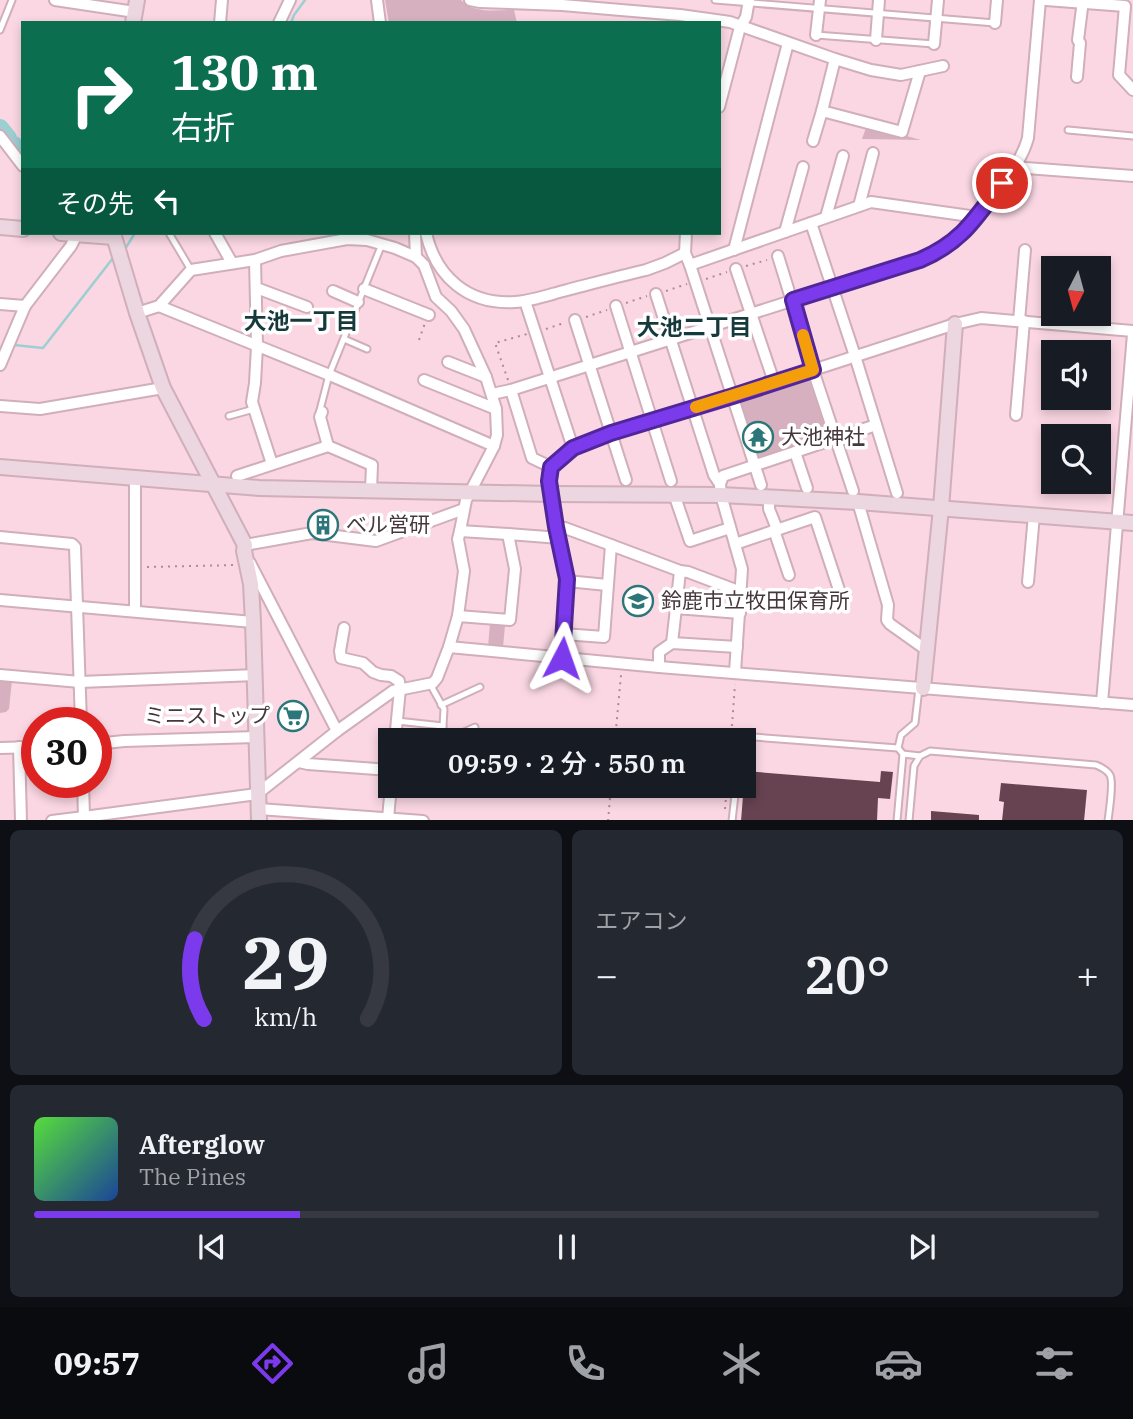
<!DOCTYPE html>
<html lang="ja">
<meta charset="utf-8">
<style>
body{margin:0;font-family:"IBM Plex Serif","Noto Sans JP",serif;background:#242831;color:#f1f3f6;height:100vh;display:flex;flex-direction:column;font-size:26px;white-space:nowrap}
*{box-sizing:border-box;margin:0}
p{font-size:23px;color:#9ea1a6}
.icon{flex:none;width:38px;height:38px;fill:none;stroke:currentColor;stroke-width:2;stroke-linecap:round;stroke-linejoin:round}
.map{position:relative;height:820px;overflow:hidden}
.details{display:flex;flex-direction:column;gap:10px;padding:10px;background:#0d0f14;flex:1}
.details>*{flex:none}
.top-card{position:absolute;left:21px;top:21px;width:700px;height:214px;border-radius:0px;box-shadow:0 4px 10px #0003;background:#0b6e4f;color:#fff;overflow:hidden}
.needle{width:46px;rotate:186deg}
.fabs{position:absolute;left:1041px;top:256px;display:grid;gap:14px}
.fabs a{display:grid;place-items:center;width:70px;height:70px;border-radius:0px;background:#171b24;box-shadow:0 4px 10px #0003;font-size:35px}
.speed{position:absolute;left:21px;top:707px;display:flex;gap:14px;font-size:35px;font-weight:700;text-align:center}
.speed>*{display:grid;place-content:center;width:91px;height:91px;border-radius:50%;background:#171b24;box-shadow:0 4px 10px #0003;line-height:1}
.speed .limit{border:10px solid #d22;background:#fff;color:#111}
.pin{position:absolute;display:grid;place-items:center;width:60px;height:60px;color:#fff;margin:-30px;border:4px solid #fff;border-radius:50%;box-shadow:0 2px 7px #0007}
.me{position:absolute;width:77px;margin:-38px;rotate:4deg;stroke-linejoin:round;filter:drop-shadow(0 0 5px #0008)}
.turn{display:flex;align-items:center;gap:24px;height:147px;padding:0 35px;font-size:32px}
.turn .icon{width:91px;height:91px;stroke-width:2.5}
.turn b{display:block;font-size:49px;line-height:60px}
.then{display:flex;align-items:center;height:66px;padding:0 35px;background:#0003;gap:14px;font-size:26px}
.big{font-size:52px;font-weight:600;line-height:1.1}
.details .card{flex:1;display:flex;flex-direction:column;justify-content:center;gap:10px;min-width:0;padding:0 24px;border-radius:10px;background:#242831}
.details .dial{align-items:center;gap:0}
.dial svg{height:182px;overflow:visible;fill:none;stroke:#363941;stroke-width:7;stroke-linecap:round;text-anchor:middle}
.dial text{fill:#f1f3f6;stroke:none}
.song{display:flex;align-items:center;gap:21px}
.cover{width:84px;height:84px;border-radius:10px;background:linear-gradient(135deg,hsl(110 70% 55%),hsl(220 70% 35%))}
.played{height:7px;border-radius:4px;background:linear-gradient(90deg,#7c3aed 25%,#363941 25%)}
.keys{display:flex;justify-content:space-around;direction:ltr}
.heat{display:flex;justify-content:space-between;align-items:center;font-size:38px;direction:ltr}
.details .tiles{flex:1;display:grid;gap:10px;grid-template-columns:1fr 1fr}
.card:last-child{grid-column:span 2}
.trip{position:absolute;left:378px;top:728px;width:378px;height:70px;border-radius:0px;background:#171b24;box-shadow:0 4px 10px #0003;font-weight:600;line-height:70px;text-align:center}
.tabs{display:flex;height:112px;justify-content:space-around;align-items:center;background:#090b0e;color:#9ea1a6}
.tabs .icon{width:49px;height:49px}
.tabs .on{color:#7c3aed}
.tabs b{font-size:32px;color:#f1f3f6}
.map>svg:first-child{display:block}
.green{fill:#d6b0be}
.lines{fill:none;stroke-linecap:round;stroke-linejoin:round}
.stream{stroke:#9ccfd2;stroke-width:2.5}
.river{stroke:#9ccfd2;stroke-width:18}
.building{fill:#674351}
.lane-casing{stroke:#d0aeba;stroke-width:9}
.street-casing{stroke:#d0aeba;stroke-width:14}
.secondary-casing{stroke:#d0aeba;stroke-width:18}
.path{stroke:#a78e96;stroke-width:2;stroke-dasharray:2 5;stroke-linecap:butt}
.lane{stroke:#fff;stroke-width:5}
.street{stroke:#fff;stroke-width:10}
.secondary{stroke:#ecd6df;stroke-width:14}
.route-casing{stroke:#51269a;stroke-width:18}
.route{stroke:#7c3aed;stroke-width:12}
.slow{stroke:#f59e0b;stroke-width:12}
.labels{text-anchor:middle;stroke-width:7;stroke-linejoin:round;paint-order:stroke}
.poi-label{font-size:21px;fill:#45373c;stroke:#fff;text-anchor:start}
.neighbourhood-label{font-size:23px;font-weight:bold;fill:#16393b;stroke:#fff}
</style>
<div class="map">
<svg width="1133" height="821" viewBox="0 0 1133 821">
<rect width="100%" height="100%" fill="#fad7e3"/>
<g class="green">
<path d="M385 0H461C474 14 496 10 514 10L517 23H389Z"/>
<path d="M867 125 921 140 862 139Z"/>
<path d="M809 376 813 378 831 437 758 461 736 399Z"/>
<path d="M490 624 505 625 503 648 488 647Z"/>
<path d="M0 679 12 680 9 709 6 712 0 713Z"/>
</g>
<g class="lines">
<g class="stream">
<path d="M291 23 294 15 305 0"/>
<path d="M125 249 135 233"/>
<path d="M14 345 43 348 113 258"/>
</g>
<g class="river">
<path d="M0 128 8 138"/>
<path d="M14 145 23 157"/>
</g>
</g>
<g class="building">
<path d="M293 700 307 725 293 732 279 708Z"/>
<path d="M745 771 880 782 881 771 893 772 890 799 878 798 877 821H741Z"/>
<path d="M1001 783 1087 790 1084 821H1002L1004 802 999 801Z"/>
<path d="M931 811 979 815V821H931Z"/>
</g>
<g class="lines">
<g class="lane-casing">
<g id="lane">
<path d="M715 0 995 23"/>
<path d="M0 30 12 0"/>
<path d="M816 35 934 44"/>
<path d="M1068 130 1133 136"/>
<path d="M169 233 191 270"/>
<path d="M344 339 367 349"/>
<path d="M321 411 320 410 329 375 382 244"/>
<path d="M229 416 254 409"/>
<path d="M441 705 480 687"/>
<path d="M397 721 443 726 444 709 430 684"/>
<path d="M442 740 443 726"/>
<path d="M446 740 475 727"/>
<path d="M740 740V736L898 748 903 754 920 756"/>
<path d="M898 748 901 735 915 723 919 688"/>
<path d="M404 786 480 792"/>
<path d="M732 821 736 786"/>
<path d="M897 821 903 754"/>
<path d="M909 821 914 766 920 756 930 751 1096 765C1101 767 1107 770 1110 775 1114 783 1109 811 1108 821"/>
</g>
</g>
<g class="street-casing">
<g id="street">
<path d="M55 0 135 12"/>
<path d="M377 0 380 23"/>
<path d="M470 0 480 2 562 5 680 15 730 22 835 59 871 70 901 75 943 66"/>
<path d="M1046 0 1125 6 1119 75 1133 90"/>
<path d="M220 23 222 0"/>
<path d="M279 23 290 0"/>
<path d="M995 23 997 0"/>
<path d="M816 35 820 0"/>
<path d="M876 40 879 0"/>
<path d="M934 44 938 0"/>
<path d="M835 59 822 111 902 132 920 71"/>
<path d="M1077 77 1080 43 1078 40 1083 0"/>
<path d="M719 107 740 27 746 17 749 0"/>
<path d="M0 136 23 166"/>
<path d="M813 141 822 111"/>
<path d="M1014 167 1133 176"/>
<path d="M859 206 873 153"/>
<path d="M826 217 843 156"/>
<path d="M811 223 855 356 897 493"/>
<path d="M785 232 803 167"/>
<path d="M215 233 232 263"/>
<path d="M415 233 416 257"/>
<path d="M426 233C436 277 468 305 515 302 532 301 551 294 567 290 594 283 620 276 646 270L665 263 685 253"/>
<path d="M686 233 685 253 690 265 871 202 977 217"/>
<path d="M734 250 788 43"/>
<path d="M778 256 813 370 853 491"/>
<path d="M255 260 257 346 255 383 252 402 272 464"/>
<path d="M690 265 761 485"/>
<path d="M736 269 774 382"/>
<path d="M256 289H259L307 307"/>
<path d="M364 289 429 315"/>
<path d="M333 291 358 302"/>
<path d="M656 294 714 475 720 484"/>
<path d="M525 301 573 448"/>
<path d="M0 304 25 306"/>
<path d="M159 306 332 376 494 446"/>
<path d="M616 306 671 481"/>
<path d="M137 313 159 306 191 270 255 260 281 251 347 239 367 240 395 248 416 257 424 265 436 297 451 311 464 329 486 377 496 409 497 435 494 446 466 500 460 531 508 534"/>
<path d="M575 320 626 480"/>
<path d="M1019 321 1025 250"/>
<path d="M448 362 486 377"/>
<path d="M0 365 25 306 71 246 77 234"/>
<path d="M424 380 496 409"/>
<path d="M511 390 532 458 551 467"/>
<path d="M492 394 511 390 873 275C895 268 920 263 939 251 963 237 978 215 995 193 1008 176 1022 160 1028 138L1040 0"/>
<path d="M0 406 40 409 163 388"/>
<path d="M322 412 320 417 328 446 372 465 371 490"/>
<path d="M1016 415 1024 321"/>
<path d="M795 452 807 488"/>
<path d="M237 476 328 446"/>
<path d="M135 479V611"/>
<path d="M674 494 690 541 730 528"/>
<path d="M769 498V509L777 529"/>
<path d="M858 502 888 605 887 620 890 624 928 651"/>
<path d="M556 527 565 528 611 545"/>
<path d="M774 530 789 575"/>
<path d="M0 537 72 544 75 547 81 723"/>
<path d="M735 544 815 517 842 599"/>
<path d="M245 545 312 533 376 541 464 509"/>
<path d="M250 563 337 731"/>
<path d="M567 581 607 585"/>
<path d="M1028 582 1034 515"/>
<path d="M0 600 253 622"/>
<path d="M676 608 680 571 688 572 741 592"/>
<path d="M458 616 464 571 458 539 460 531"/>
<path d="M344 628 340 651 341 658 363 663 373 672 381 675 391 676 399 681 400 689 395 740"/>
<path d="M563 634 604 637 611 545 680 571"/>
<path d="M672 643 676 608 740 613"/>
<path d="M449 647 458 616 510 620 515 569 508 534 560 538"/>
<path d="M562 658 567 579 556 527 549 481 551 467 573 448 611 433 733 396 955 324 981 318 1133 331"/>
<path d="M659 667V652L672 643 737 647"/>
<path d="M735 672 742 569 721 495 720 484 723 476 876 425"/>
<path d="M0 675 80 682 256 675"/>
<path d="M1102 703 1133 334"/>
<path d="M96 744 124 741 257 737"/>
<path d="M19 747 21 821"/>
<path d="M0 748 37 747"/>
<path d="M299 762 308 764 390 770"/>
<path d="M83 782 84 817 257 794 337 731 393 691 433 683 437 678 449 647 659 667 1133 705"/>
<path d="M259 809 423 821"/>
<path d="M388 818 391 786"/>
<path d="M52 821 84 817"/>
</g>
</g>
<g class="secondary-casing">
<g id="secondary">
<path d="M133 23 137 0"/>
<path d="M0 227 23 229"/>
<path d="M61 233 114 237"/>
<path d="M113 233 137 313 163 388 245 545 244 551 251 584 253 622 259 821"/>
<path d="M0 467 259 488 551 494 721 495 858 502 1133 523"/>
<path d="M923 688 941 508 955 324"/>
</g>
</g>
<g class="path">
<path d="M746 266 767 260"/>
<path d="M706 279 727 272"/>
<path d="M666 291 687 284"/>
<path d="M626 303 647 296"/>
<path d="M586 317 607 310"/>
<path d="M546 329 564 323"/>
<path d="M419 340 425 323"/>
<path d="M508 380 495 343 527 334"/>
<path d="M147 567 236 565"/>
<path d="M615 740 621 675"/>
<path d="M731 740 735 684"/>
<path d="M725 809 727 786"/>
<path d="M608 821 611 786"/>
</g>
<use href="#lane" class="lane"/>
<use href="#street" class="street"/>
<use href="#secondary" class="secondary"/>
</g>
<g class="lines">
<g class="route-casing">
<path id="route" d="M562 658 567 579 556 527 549 481 551 467 573 448 611 433 733 396 813 370 793 300 920 260C962 242 975 219 1002 183"/>
</g>
<use href="#route" class="route"/>
<path class="slow" d="M696 407 813 370 803 335"/>
</g>
<defs>
<g id="temple-ring" transform="scale(1.575)"><circle r="9.5" fill="#fff" stroke="#2c7679" stroke-width="1.5"/><path d="M0-6L5-2H3V0L6.5 2.5H4V6H1.5V3h-3V6H-4V2.5H-6.5L-3 0V-2H-5Z" fill="#2c7679"/></g>
<g id="building-ring" transform="scale(1.575)"><circle r="9.5" fill="#fff" stroke="#2c7679" stroke-width="1.5"/><path d="M-4-6H4V6H1V3H-1V6H-4ZM-2.5-4.3h1.7v1.8h-1.7ZM.8-4.3h1.7v1.8H.8ZM-2.5-1h1.7V.8h-1.7ZM.8-1h1.7V.8H.8Z" fill="#2c7679"/></g>
<g id="school-ring" transform="scale(1.575)"><circle r="9.5" fill="#fff" stroke="#2c7679" stroke-width="1.5"/><path d="M0-5L7-2L0 1L-7-2ZM-4 1L0 2.5L4 1V4Q0 6-4 4Z" fill="#2c7679"/></g>
<g id="supermarket-ring" transform="scale(1.575)"><circle r="9.5" fill="#fff" stroke="#2c7679" stroke-width="1.5"/><path d="M-6-5.5h2.5l.6 2H6L4.5 2H-2.5L-4.4-4H-6ZM-1.5 3.2a1.3 1.3 0 1 0 .1 0ZM3 3.2a1.3 1.3 0 1 0 .1 0Z" fill="#2c7679"/></g>
</defs>
<g fill-rule="evenodd">
<use href="#temple-ring" x="758" y="437"/>
<use href="#building-ring" x="323" y="525"/>
<use href="#school-ring" x="638" y="601"/>
<use href="#supermarket-ring" x="293" y="716"/>
</g>
<g class="labels">
<g class="poi-label">
<text x="781" y="444">大池神社</text>
<text x="346" y="532">べル営研</text>
<text x="661" y="608">鈴鹿市立牧田保育所</text>
<text x="270" y="723" text-anchor="end">ミニストップ</text>
</g>
<g class="neighbourhood-label">
<text x="301" y="329">大池一丁目</text>
<text x="694" y="335">大池二丁目</text>
</g>
</g>
</svg>
<div class="fabs">
<a><svg class="needle" viewBox="-14 -14 28 28"><path d="M0-13l5 13h-10z" fill="#e53935"/><path d="M0 13l5-13h-10z" fill="#9ea1a6"/></svg></a>
<a><svg class="icon" aria-label="sound" viewBox="0 0 24 24"><path d="M4 9h4l5-4v14l-5-4H4zM17 9q2 3 0 6"/></svg></a>
<a><svg class="icon" aria-label="search" viewBox="0 0 24 24"><circle cx="10" cy="10" r="6"/><path d="M15 15l6 6"/></svg></a>
</div>
<div class="speed"><div class="limit">30</div></div>
<div class="pin" style="left:1002px;top:183px;background:#d93025"><svg class="icon" aria-label="arrive" viewBox="0 0 24 24"><path d="M6 21V4h12l-3 4 3 4H6"/></svg></div>
<svg class="me" style="left:562px;top:658px" viewBox="-20 -20 40 40"><path d="M0-17L14 15 0 8-14 15z" fill="#7c3aed" stroke="#fff" stroke-width="4"/></svg>
<div class="trip">09:59 · 2 分 · 550 m</div>
<div class="top-card">
<div class="turn"><svg class="icon" aria-label="right" viewBox="0 0 24 24"><path d="M7 20v-9h11M14 6l5 5-5 5"/></svg><div><b>130 m</b>右折</div></div>
<div class="then">その先<svg class="icon" aria-label="left" viewBox="0 0 24 24"><path d="M17 20v-9H6M10 6l-5 5 5 5"/></svg></div>
</div>
</div>
<section class="details">
<div class="tiles">
<div class="card dial"><svg viewBox="0 0 100 80">
<path d="M14 69A42 42 0 1 1 86 69"/>
<path d="M14 69A42 42 0 0 1 10 34" stroke="#7c3aed"/>
<text x="50" y="56" font-size="32" font-weight="700">29</text>
<text x="50" y="72" font-size="11">km/h</text>
</svg></div>
<div class="card"><p>エアコン</p>
<div class="heat"><a>−</a><b class="big">20°</b><a>+</a></div>
</div>
<div class="card">
<div class="song"><i class="cover"></i><div><b>Afterglow</b><p>The Pines</p></div></div>
<div class="played"></div>
<div class="keys"><svg class="icon" aria-label="previous" viewBox="0 0 24 24"><path d="M18 5L8 12l10 7zM5 5v14"/></svg><svg class="icon" aria-label="pause" viewBox="0 0 24 24"><path d="M8 5v14M16 5v14"/></svg><svg class="icon" aria-label="next" viewBox="0 0 24 24"><path d="M6 5l10 7-10 7zM19 5v14"/></svg></div>
</div>
</div>
</section>
<nav class="tabs">
<b>09:57</b>
<svg class="icon on" aria-label="directions" viewBox="0 0 24 24"><path d="M12 3l9 9-9 9-9-9zM9 14v-3h6M13 9l2 2-2 2"/></svg>
<svg class="icon" aria-label="music" viewBox="0 0 24 24"><path d="M9 18V5l10-2v13"/><circle cx="6" cy="18" r="3"/><circle cx="16" cy="16" r="3"/></svg>
<svg class="icon" aria-label="phone" viewBox="0 0 24 24"><path d="M5 4h4l2 5-3 2q2 4 5 5l2-3 5 2v4C11 20 4 13 5 4z"/></svg>
<svg class="icon" aria-label="climate" viewBox="0 0 24 24"><path d="M12 3v18M4 7l16 10M4 17L20 7"/></svg>
<svg class="icon" aria-label="car" viewBox="0 0 24 24"><path d="M5 17H2v-5l4-1 3-4h7l3 4 3 1v5h-3M9 17h6M6 11h13"/><circle cx="7" cy="17" r="2"/><circle cx="17" cy="17" r="2"/></svg>
<svg class="icon" aria-label="filters" viewBox="0 0 24 24"><path d="M4 7h16M4 17h16"/><circle cx="9" cy="7" r="2"/><circle cx="15" cy="17" r="2"/></svg>
</nav>
